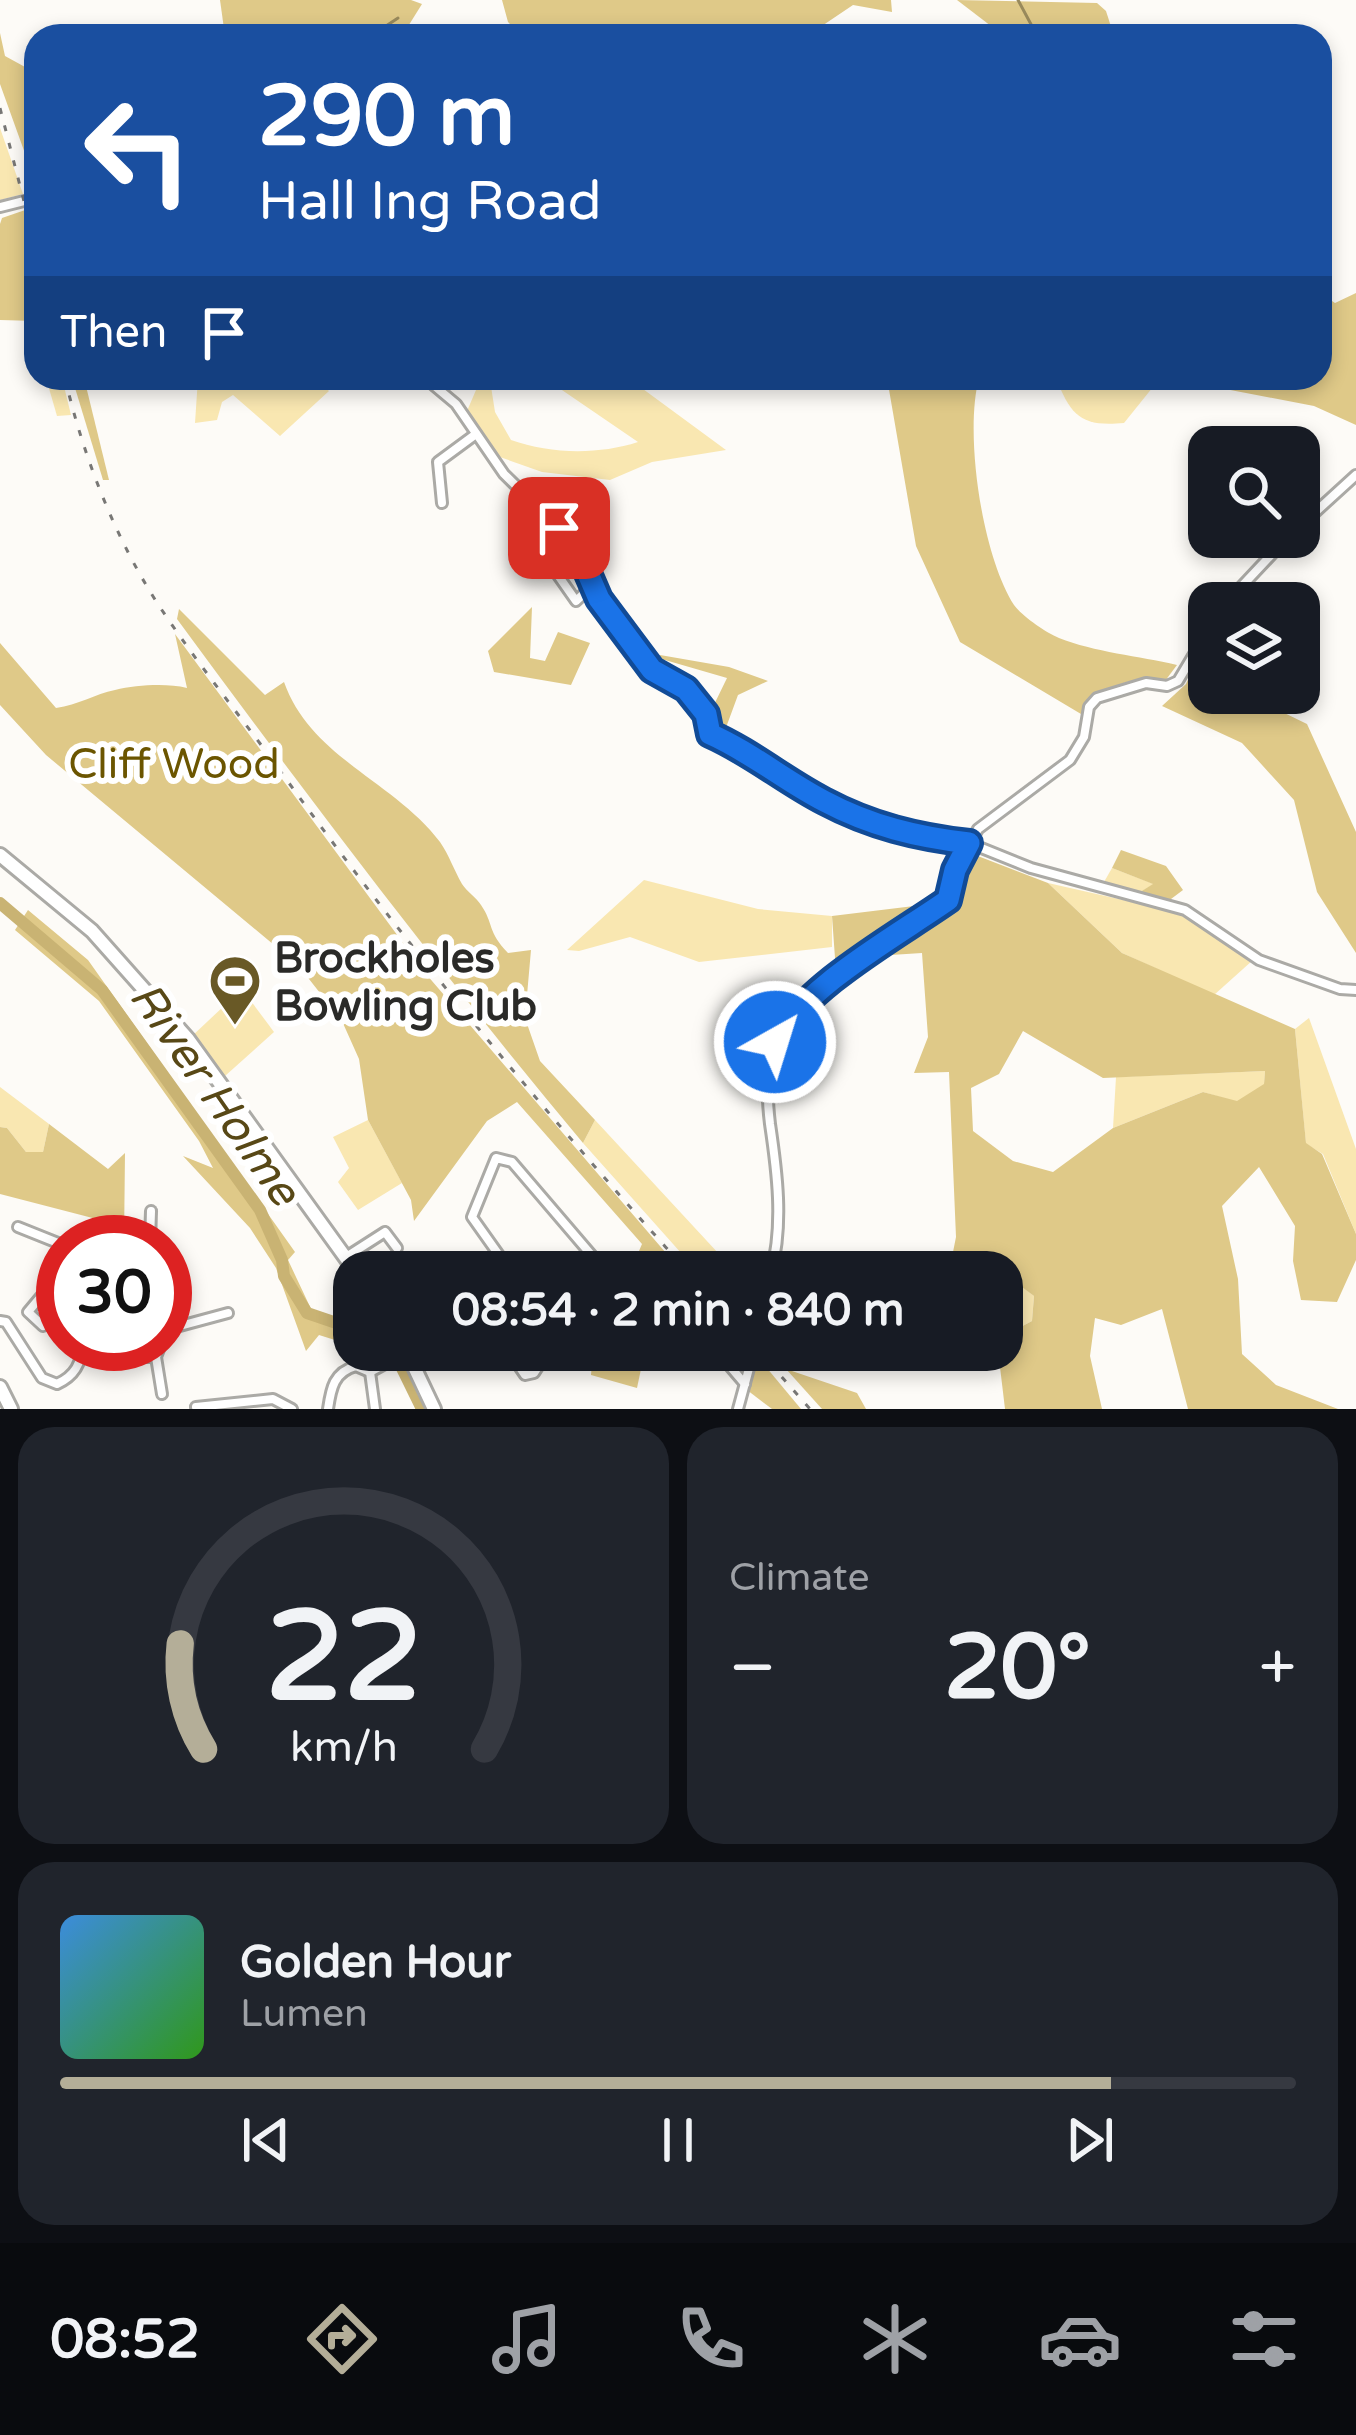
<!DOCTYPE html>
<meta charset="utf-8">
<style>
body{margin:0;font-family:"Varela Round",sans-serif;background:#20242c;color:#f1f3f6;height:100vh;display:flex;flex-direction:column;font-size:45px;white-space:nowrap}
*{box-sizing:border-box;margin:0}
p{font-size:39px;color:#9ea1a6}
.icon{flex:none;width:66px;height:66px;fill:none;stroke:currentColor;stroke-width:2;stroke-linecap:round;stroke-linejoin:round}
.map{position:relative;height:1409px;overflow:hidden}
.sheet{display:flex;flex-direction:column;gap:18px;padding:18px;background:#0d0f14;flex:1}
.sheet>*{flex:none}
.hud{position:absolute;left:24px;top:24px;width:1308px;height:366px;border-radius:36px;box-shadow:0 6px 18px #0003;background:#1a4fa0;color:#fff;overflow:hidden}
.tools{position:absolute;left:1188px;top:426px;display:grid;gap:24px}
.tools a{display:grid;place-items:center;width:132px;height:132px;border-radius:24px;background:#171b24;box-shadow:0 6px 18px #0003;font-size:60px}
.speed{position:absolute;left:36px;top:1215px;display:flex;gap:24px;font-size:60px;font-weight:700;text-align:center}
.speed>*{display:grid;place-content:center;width:156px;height:156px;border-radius:50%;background:#171b24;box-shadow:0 6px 18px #0003;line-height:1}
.speed .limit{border:18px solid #d22;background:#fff;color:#111}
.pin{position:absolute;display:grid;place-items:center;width:102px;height:102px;color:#fff;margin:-51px;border-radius:24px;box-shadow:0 6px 18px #0006}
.me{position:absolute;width:132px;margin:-66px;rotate:39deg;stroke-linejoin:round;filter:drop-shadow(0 0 9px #0008)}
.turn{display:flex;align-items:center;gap:42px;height:252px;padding:0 36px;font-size:54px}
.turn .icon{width:156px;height:156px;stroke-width:2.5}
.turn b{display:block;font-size:84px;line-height:102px}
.then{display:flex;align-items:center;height:114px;padding:0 36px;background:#0003;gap:24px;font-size:45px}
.big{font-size:90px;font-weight:700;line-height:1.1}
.sheet .card{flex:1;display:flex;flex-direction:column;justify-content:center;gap:18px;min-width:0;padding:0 42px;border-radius:36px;background:#20242c}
.sheet .dial{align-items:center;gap:0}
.dial svg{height:312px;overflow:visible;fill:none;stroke:#363941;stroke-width:7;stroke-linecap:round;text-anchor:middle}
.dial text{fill:#f1f3f6;stroke:none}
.song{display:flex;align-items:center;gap:36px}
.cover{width:144px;height:144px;border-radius:18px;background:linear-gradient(135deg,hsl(210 70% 55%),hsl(110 70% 35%))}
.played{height:12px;border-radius:6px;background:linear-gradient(90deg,#b4ae98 85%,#363941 85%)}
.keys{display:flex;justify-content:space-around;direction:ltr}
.heat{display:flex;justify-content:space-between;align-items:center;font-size:66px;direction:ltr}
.sheet .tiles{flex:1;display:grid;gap:18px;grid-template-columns:1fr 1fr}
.card:last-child{grid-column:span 2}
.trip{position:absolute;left:333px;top:1251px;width:690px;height:120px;border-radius:36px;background:#171b24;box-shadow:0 6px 18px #0003;font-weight:700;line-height:120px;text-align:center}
.tab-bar{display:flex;height:192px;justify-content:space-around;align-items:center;background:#090b0e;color:#9ea1a6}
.tab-bar .icon{width:84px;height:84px}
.tab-bar .on{color:#b4ae98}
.tab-bar b{font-size:54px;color:#f1f3f6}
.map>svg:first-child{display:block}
.green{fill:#f9e7b1}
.forest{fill:#dfc988;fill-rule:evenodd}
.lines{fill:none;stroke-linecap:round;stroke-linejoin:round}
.stream{stroke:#998a5c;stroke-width:3}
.river{stroke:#c9b373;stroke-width:12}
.minor-casing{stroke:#abaaa6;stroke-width:14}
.primary-casing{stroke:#abaaa6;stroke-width:18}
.minor{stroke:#fff;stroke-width:8}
.primary{stroke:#fff;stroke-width:12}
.rail{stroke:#787775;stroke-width:3;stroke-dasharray:6 12;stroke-linecap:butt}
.route-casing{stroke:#114b97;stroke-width:30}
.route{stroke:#1a73e8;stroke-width:21}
.labels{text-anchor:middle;stroke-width:12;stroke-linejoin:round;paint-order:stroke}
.park-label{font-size:42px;fill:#6b5500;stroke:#fff}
.poi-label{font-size:42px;font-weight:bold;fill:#2a2a28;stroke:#fff;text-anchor:start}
.water-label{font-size:45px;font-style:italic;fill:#584816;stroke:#fff}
</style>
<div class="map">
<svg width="1356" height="1409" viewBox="0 0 1356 1409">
<rect width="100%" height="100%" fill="#fdfbf7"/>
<g class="green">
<path d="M0 128 23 194 0 200Z"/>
<path d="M46 378H62L71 415 57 416Z"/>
<path d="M198 378H316L329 391 280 436 233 395 222 402 217 420 195 423Z"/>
<path d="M550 378H628L726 450 652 462 610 480 542 472 497 456 467 411 476 390 490 380 495 412 511 440C550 454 598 455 638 442L559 388Z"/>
<path d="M1056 378H1146L1157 382 1124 423C1081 427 1071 416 1056 378Z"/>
<path d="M1112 868 1154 884 1137 894 1104 882Z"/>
<path d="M644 880 758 909 832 916V947L699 962 630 937 579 951 567 950Z"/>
<path d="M1048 883 1185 914 1253 960 1214 995 1122 953Z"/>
<path d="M242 989 274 1032 225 1076 191 1037Z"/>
<path d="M1309 1018 1356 1149V1234L1323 1154 1306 1144 1295 1029Z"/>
<path d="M1265 1071 1264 1085 1237 1102 1203 1092 1113 1128 1116 1077Z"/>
<path d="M0 1087 49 1124 43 1152H26L7 1128 0 1127Z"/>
<path d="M368 1120 402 1183 358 1210 338 1182 349 1168 333 1137Z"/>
<path d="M595 1120 731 1267 744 1262 754 1272H698L583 1143Z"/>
<path d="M1018 1283 1034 1296 1032 1321 1013 1331 1002 1330V1286Z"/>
</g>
<g class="forest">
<path d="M220 0H411L422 4 402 36H225Z"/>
<path d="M502 0H891L892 12 853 5 807 36H512L518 32 508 22Z"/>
<path d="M957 0 1097 3 1106 11 1114 36H1004Z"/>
<path d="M0 33 5 56 36 73 32 151 36 152V184L0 84Z"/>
<path d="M31 208 36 237V321L0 320V224L2 218Z"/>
<path d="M1320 293 1335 303 1356 293V425L1314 406 1168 378H1320Z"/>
<path d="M72 378H84L109 480H103Z"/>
<path d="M887 378H979C964 434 982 555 1014 605 1022 616 1045 632 1059 638 1094 652 1139 656 1177 665L1165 681C1135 673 1097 689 1081 714L960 642 916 546Z"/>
<path d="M532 607 530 658 545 661 558 632 590 643 571 685 494 672 488 651Z"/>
<path d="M179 609 265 695 284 682C311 758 394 781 440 842 449 855 454 870 462 884 467 892 476 897 481 905 494 924 487 931 508 953L531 950 525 1018 540 1061 595 1120 583 1143C441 973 308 797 177 619Z"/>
<path d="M175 634 426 974 678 1267 676 1272H630L642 1244 517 1102 487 1121 414 1221 411 1200 368 1120 359 1059 342 1021 298 965 46 755 0 705V643L56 708C78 705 95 694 115 690 137 685 166 683 187 688Z"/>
<path d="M660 655 729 667 768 681 738 695 724 733 713 726 709 715 727 678 665 660 655 668Z"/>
<path d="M1193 669 1209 677V693H1243L1307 724 1356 832V953L1317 892 1294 800 1242 743 1162 706 1186 684Z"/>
<path d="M953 847H963L953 865 945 898 836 972 832 916 914 906 935 891Z"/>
<path d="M1121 850 1166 866 1183 890 1167 902 1137 894 1153 884 1112 868Z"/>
<path d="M970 853 1048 883 1122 953 1295 1029 1306 1143 1322 1154 1356 1234V1260L1337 1302 1301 1300 1293 1261 1295 1226 1259 1167 1222 1206 1238 1279 1242 1354 1276 1385 1338 1409H1188L1162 1309 1121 1325 1095 1318 1090 1356 1102 1409H1005L1000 1367 1013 1331 1032 1321 1034 1296 1018 1284 1002 1286V1272H949L956 1237 949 1072 914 1073 928 1037 922 953 875 956 951 905ZM1023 1031 1103 1078 1265 1071 1264 1084 1237 1101 1203 1092 1113 1128 1053 1172 1013 1161 973 1131 971 1088 999 1074Z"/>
<path d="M28 910 88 960 295 1252 288 1260 312 1311 354 1331V1346L319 1335 306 1351 276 1268 250 1228 183 1156 213 1168 199 1141 99 1001 15 930Z"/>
<path d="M49 1124 108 1169 125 1153 124 1242H109L108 1222 0 1194V1127L7 1128 26 1152H43Z"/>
<path d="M593 1350H645L637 1388 591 1375Z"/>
<path d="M758 1363 766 1367 801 1409H772L747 1390Z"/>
<path d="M786 1369 857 1393 866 1409H822Z"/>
</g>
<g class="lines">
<g class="stream">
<path d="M1018 0 1033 28 1042 36"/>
<path d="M371 36 398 18"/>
</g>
<g class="river">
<path d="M0 903 102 990 260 1210 282 1260 284 1276 307 1313 354 1329"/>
<path d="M388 1350 399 1362 422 1409"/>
</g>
<g class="minor-casing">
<g id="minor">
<path d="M0 207 36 198"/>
<path d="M425 378 456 404 504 474 568 537 599 600 652 670 686 689 706 714 711 734 820 799 888 829 913 837 969 843 1031 868 1185 910 1259 960 1340 989 1356 990"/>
<path d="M442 503 438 462 476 434"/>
<path d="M1299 527 1356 475"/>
<path d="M555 571 576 601 592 586"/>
<path d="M1226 603 1288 537"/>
<path d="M18 1227 63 1245"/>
<path d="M150 1242 151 1211"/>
<path d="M346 1257 385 1232 397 1248"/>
<path d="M511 1272 472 1217 496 1158 512 1162 606 1272"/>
<path d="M771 1272C784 1225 777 1171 770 1124 767 1099 766 1064 776 1040 793 994 905 930 948 900L955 870 978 829 1070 760 1084 737 1089 707 1097 698 1146 683 1167 686 1178 681 1209 629"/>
<path d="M0 1321 6 1322 42 1378 57 1384C75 1376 82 1363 82 1344"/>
<path d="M43 1326 28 1312 54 1281 63 1279"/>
<path d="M165 1330 228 1313"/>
<path d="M161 1344 156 1357 162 1394"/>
<path d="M508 1350 525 1375 534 1373 549 1350"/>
<path d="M561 1350 587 1363"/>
<path d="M716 1350 745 1384"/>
<path d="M82 1357H156"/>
<path d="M416 1367 436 1350"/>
<path d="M370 1372 375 1409"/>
<path d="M196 1407 273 1399 292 1409"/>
<path d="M328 1409C331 1388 334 1372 356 1366L370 1372 407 1352"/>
<path d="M738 1409 754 1350"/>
</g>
</g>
<g class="primary-casing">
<g id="primary">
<path d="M0 855 92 931 188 1039 356 1272"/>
<path d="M406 1350 434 1409"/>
<path d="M0 1387 11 1409"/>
</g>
</g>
<use href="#minor" class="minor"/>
<use href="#primary" class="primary"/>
<g class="rail">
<path d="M0 108 36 248"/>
<path d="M65 378C84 460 119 549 168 619 202 669 240 716 276 765 403 942 542 1110 688 1272"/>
<path d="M758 1350 810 1409"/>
</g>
</g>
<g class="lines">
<g class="route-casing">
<path id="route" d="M559 528 577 548 599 599 652 670 686 689 706 714 710 734C751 752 785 781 824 801 871 826 917 837 969 843L955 870 948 900C895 937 805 986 775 1042"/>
</g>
<use href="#route" class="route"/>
</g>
<defs>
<g id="stadium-pin" transform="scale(2.7)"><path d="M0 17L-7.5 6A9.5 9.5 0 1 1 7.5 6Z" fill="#695926" stroke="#fff"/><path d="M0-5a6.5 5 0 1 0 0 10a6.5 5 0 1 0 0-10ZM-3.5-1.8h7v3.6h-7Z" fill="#fff"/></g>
</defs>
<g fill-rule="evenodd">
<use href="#stadium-pin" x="235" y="981"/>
</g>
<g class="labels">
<g class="park-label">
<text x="174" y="778">Cliff Wood</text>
</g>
<g class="poi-label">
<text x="274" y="972">Brockholes<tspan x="274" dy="48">Bowling Club</tspan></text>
</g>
<g class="water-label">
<text transform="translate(216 1093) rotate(55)" y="16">River Holme</text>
</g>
</g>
</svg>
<div class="tools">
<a><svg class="icon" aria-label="search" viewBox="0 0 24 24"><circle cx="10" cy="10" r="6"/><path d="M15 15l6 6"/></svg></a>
<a><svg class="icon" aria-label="layers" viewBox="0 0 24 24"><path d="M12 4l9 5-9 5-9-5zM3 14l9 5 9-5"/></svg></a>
</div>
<div class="speed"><div class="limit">30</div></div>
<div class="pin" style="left:559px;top:528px;background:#d93025"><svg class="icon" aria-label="arrive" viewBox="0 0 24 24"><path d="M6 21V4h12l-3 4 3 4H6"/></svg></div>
<svg class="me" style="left:775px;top:1042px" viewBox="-20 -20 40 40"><circle r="17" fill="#1a73e8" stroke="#fff" stroke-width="3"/><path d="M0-11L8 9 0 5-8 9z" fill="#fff"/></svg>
<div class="trip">08:54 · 2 min · 840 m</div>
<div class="hud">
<div class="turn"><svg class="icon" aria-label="left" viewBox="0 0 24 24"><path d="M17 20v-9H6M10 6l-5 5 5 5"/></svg><div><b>290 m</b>Hall Ing Road</div></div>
<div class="then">Then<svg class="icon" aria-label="arrive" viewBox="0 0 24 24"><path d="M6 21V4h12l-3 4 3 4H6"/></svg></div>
</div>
</div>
<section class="sheet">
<div class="tiles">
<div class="card dial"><svg viewBox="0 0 100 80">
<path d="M14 69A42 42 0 1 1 86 69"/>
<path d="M14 69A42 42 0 0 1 8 42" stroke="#b4ae98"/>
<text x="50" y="56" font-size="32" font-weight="700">22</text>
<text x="50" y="72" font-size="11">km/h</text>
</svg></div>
<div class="card"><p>Climate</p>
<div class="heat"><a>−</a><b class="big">20°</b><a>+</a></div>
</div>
<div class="card">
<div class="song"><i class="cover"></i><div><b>Golden Hour</b><p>Lumen</p></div></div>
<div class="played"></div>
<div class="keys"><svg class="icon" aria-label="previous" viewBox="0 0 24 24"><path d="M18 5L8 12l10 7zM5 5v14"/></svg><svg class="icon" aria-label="pause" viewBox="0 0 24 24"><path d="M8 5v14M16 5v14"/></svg><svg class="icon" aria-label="next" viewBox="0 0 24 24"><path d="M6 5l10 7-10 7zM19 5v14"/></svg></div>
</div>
</div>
</section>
<nav class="tab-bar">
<b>08:52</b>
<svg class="icon on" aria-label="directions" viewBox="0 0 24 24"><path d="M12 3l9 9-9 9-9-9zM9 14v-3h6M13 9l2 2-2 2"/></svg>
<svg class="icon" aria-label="music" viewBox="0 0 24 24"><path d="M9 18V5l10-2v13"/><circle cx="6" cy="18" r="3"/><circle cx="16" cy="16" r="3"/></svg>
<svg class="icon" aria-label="phone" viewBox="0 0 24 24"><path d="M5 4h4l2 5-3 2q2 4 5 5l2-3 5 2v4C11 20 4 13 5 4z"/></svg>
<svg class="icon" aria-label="climate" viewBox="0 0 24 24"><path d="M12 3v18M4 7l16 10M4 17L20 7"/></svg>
<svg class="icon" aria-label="car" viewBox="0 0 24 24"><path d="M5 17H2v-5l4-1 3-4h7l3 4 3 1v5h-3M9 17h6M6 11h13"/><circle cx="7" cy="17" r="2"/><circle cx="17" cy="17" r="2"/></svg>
<svg class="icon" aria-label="filters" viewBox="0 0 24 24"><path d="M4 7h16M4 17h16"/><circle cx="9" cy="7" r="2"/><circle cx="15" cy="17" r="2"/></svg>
</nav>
